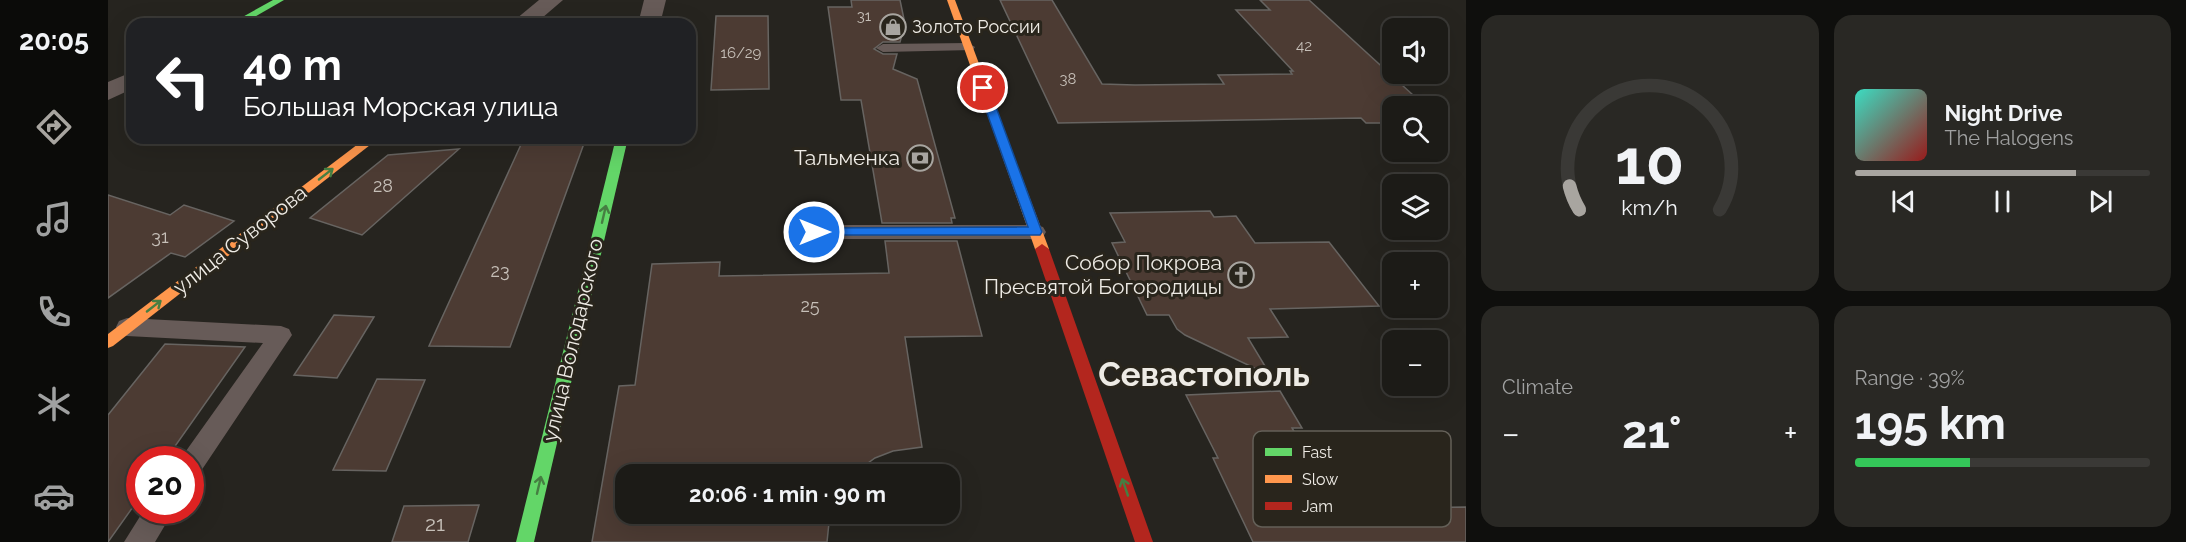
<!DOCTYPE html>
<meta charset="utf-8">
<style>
body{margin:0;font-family:Raleway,sans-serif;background:#292824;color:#f1f3f6;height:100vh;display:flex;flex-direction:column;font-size:22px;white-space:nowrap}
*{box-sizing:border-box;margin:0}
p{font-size:20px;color:#a0a1a1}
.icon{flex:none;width:33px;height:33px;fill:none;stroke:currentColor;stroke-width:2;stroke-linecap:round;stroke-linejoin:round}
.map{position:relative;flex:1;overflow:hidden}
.side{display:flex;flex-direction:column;gap:15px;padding:15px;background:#0f0f0d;width:720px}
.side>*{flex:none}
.guide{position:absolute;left:18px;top:18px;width:570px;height:126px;border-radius:18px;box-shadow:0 6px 24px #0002,0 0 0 2px #3a3936;background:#202124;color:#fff;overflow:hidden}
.buttons{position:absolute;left:1274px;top:18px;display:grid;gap:12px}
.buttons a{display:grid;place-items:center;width:66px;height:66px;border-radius:12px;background:#1c1b17;box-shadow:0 6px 24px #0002,0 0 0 2px #3a3936;font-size:30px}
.speed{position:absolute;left:18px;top:446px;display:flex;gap:12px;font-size:30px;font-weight:700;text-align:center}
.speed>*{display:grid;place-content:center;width:78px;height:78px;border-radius:50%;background:#1c1b17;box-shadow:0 6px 24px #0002,0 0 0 2px #3a3936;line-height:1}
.speed .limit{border:9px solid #d22;background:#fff;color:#111}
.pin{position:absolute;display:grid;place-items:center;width:51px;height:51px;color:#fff;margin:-26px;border:3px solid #fff;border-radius:50%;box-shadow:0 2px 6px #0007}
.me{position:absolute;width:66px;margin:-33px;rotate:90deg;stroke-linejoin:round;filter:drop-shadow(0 0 4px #0008)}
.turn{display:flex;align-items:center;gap:21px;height:126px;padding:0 18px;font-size:27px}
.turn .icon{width:78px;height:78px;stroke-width:2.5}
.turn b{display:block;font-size:42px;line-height:51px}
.big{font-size:45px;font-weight:700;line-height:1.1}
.side .tile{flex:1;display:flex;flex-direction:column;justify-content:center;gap:9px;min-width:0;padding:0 21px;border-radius:18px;background:#292824}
.side .dial{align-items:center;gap:0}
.dial svg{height:156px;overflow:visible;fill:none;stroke:#3a3936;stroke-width:7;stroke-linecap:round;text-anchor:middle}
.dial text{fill:#f1f3f6;stroke:none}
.song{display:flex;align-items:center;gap:18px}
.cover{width:72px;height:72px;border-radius:9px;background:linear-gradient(135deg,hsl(170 70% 55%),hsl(0 70% 35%))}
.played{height:6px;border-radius:3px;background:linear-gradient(90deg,#a8a5a0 75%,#3a3936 75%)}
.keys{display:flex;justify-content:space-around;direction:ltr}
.heat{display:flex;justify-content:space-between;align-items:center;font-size:33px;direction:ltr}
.charge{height:9px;border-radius:4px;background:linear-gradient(90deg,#34c759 39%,#3a3936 0)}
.side .tiles{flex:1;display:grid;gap:15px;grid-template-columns:repeat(2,1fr)}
.trip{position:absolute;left:507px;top:464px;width:345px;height:60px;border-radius:18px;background:#1c1b17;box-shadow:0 6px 24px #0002,0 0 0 2px #3a3936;font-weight:700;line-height:60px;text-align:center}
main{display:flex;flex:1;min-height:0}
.tabs{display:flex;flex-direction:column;width:108px;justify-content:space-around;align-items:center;background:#0b0b09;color:#a0a1a1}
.tabs .icon{width:42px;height:42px}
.tabs .selected{color:#a8a5a0}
.tabs b{font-size:27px;color:#f1f3f6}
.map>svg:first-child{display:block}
.building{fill:#4c3b33;stroke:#676461;stroke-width:1.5}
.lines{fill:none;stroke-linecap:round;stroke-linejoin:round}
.lane{fill:#675b58;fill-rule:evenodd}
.street{fill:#675b58;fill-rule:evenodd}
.fast{fill:#63d668;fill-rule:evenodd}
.slow{fill:#ff974d;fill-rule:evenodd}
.jam{fill:#b3261e;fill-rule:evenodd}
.oneway{stroke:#467e42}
.route{fill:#1a73e8;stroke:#114b97;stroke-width:1.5}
.labels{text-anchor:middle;stroke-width:6;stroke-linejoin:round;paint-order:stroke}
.far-number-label{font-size:15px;fill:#c6bfb8}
.far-poi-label{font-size:18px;fill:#eeebe5;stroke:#29251c;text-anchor:start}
.number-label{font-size:18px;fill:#c6bfb8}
.poi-label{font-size:21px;fill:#eeebe5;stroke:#29251c;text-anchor:end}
.street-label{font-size:21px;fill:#eeebe5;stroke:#29251c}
.near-number-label{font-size:21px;fill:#c6bfb8}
.town-label{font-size:33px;font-weight:bold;fill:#eeebe5;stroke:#29251c}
.key{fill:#29251c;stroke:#646058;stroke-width:1.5}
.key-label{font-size:16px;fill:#eeebe5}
</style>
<main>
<nav class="tabs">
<b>20:05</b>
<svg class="icon selected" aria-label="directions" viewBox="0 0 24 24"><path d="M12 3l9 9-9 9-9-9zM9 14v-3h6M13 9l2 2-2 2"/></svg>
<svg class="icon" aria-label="music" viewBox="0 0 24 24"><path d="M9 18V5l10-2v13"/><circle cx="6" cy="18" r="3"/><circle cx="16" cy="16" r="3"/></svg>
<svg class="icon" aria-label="phone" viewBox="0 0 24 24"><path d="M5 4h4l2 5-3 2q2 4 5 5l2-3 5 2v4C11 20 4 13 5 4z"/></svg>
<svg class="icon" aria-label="climate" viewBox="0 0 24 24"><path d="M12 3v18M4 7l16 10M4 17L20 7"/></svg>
<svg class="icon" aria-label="car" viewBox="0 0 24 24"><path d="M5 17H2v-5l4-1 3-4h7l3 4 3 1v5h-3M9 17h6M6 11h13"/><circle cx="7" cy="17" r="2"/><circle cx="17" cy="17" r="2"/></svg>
</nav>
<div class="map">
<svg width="1358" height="542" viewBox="0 0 1358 542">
<rect width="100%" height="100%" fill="#26241f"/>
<g class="building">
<path d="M743 0H792L797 24 792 42H775L766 49 775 54H789L785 69 809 79 847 218H843L844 223H774L753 100H733L720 7H744Z"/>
<path d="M892 0H944L994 84 1027 85 1116 84 1110 75 1184 74 1182 71H1185L1128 10H1162L1152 0H1201L1317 106H1284V123H1258L1253 118 950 123Z"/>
<path d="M608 16H660L661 89 603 90Z"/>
<path d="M416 138H478L402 347 321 346Z"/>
<path d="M351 149 254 235 202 218 280 155Z"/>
<path d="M0 195 62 215 76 205 126 221 77 257 63 253 0 298Z"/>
<path d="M1102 211 1106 217 1128 216 1147 243 1221 242 1271 306 1162 309 1180 337 1140 338 1163 376 1077 335 1069 329 1061 315H1039L1004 243 1017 242 1002 213Z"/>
<path d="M777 241H849L874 336 797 337 814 447 785 451 767 458 745 474H518V513H722L719 542H484L511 386 527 385 544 264 612 262 611 276 781 273Z"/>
<path d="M226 315 266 317 229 378 186 375Z"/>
<path d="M57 344 137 347 58 459H32V497L0 542V415Z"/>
<path d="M269 379 317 380 278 471 225 470Z"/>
<path d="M1172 391 1194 428H1184L1231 509 1358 507V542H1145L1105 458H1110L1078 395Z"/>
<path d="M371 505 360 542H284L296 506Z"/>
</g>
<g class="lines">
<g class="lane">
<path d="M860 43 867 47 865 50 775 52 768 48 775 44Z"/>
<path d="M706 225H928L935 227 938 232 935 237 928 239H706L699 237 696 232 699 227Z"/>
<path d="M19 318 173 326 181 329 184 335 91 474 82 478V459L73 458 155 343 19 336 11 333 8 327 11 321Z"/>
<path d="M36 510H66L47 542H16Z"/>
</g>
<g class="street">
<path d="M431 0H455L427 24H402Z"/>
<path d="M536 0H558L552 24H530Z"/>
<path d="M24 72V89L0 100V82Z"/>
</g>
<g class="fast">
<path d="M165 0H176L134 24H122Z"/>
<path d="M508 138H520L426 542H408Z"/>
</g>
<g class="slow">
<path d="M839 0H847L941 249 939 252 934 254 927 249Z"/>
<path d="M258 138H271L5 346 0 348V334Z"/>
</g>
<path class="jam" d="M934 244 941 249 1045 542H1027L927 249Z"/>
</g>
<defs><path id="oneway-shaft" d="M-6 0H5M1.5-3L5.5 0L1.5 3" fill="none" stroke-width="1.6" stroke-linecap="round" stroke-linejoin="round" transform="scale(1.5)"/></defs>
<g class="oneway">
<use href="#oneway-shaft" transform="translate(218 174) rotate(-38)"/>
<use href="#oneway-shaft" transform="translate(496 214) rotate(-77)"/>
<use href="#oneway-shaft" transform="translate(46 306) rotate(-38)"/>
<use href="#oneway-shaft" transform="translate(431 485) rotate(-77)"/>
<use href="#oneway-shaft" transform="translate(1017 487) rotate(-109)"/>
</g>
<path class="route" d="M875 85 881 88 934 232 932 235H701L699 232 706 228 920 227 870 88Z"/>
<defs>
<g id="shop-ring" transform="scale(1.35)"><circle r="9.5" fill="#29251c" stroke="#a8a5a0" stroke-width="1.5"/><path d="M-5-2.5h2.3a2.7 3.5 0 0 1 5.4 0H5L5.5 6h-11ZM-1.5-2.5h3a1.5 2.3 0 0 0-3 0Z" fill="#a8a5a0"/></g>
<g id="bank-ring" transform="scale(1.35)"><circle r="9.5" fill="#29251c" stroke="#a8a5a0" stroke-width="1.5"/><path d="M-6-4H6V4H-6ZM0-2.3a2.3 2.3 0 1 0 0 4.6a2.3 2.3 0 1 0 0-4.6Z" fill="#a8a5a0"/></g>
<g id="church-ring" transform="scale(1.35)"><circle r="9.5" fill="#29251c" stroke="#a8a5a0" stroke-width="1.5"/><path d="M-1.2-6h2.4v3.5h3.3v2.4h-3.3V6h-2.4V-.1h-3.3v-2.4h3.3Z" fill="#a8a5a0"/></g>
</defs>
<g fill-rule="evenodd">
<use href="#shop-ring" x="785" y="27"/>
<use href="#bank-ring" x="812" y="158"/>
<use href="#church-ring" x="1133" y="275"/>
</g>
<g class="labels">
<g class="far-number-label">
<text x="756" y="21">31</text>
<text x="1196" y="51">42</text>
<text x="633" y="58">16/29</text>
<text x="960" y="84">38</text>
</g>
<g class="far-poi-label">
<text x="804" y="33">Золото России</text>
</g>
<g class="number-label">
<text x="275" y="192">28</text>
<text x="52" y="243">31</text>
<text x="392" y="277">23</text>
<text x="702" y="312">25</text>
</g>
<g class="poi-label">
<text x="792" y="165">Тальменка</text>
<text x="1114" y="270">Собор Покрова<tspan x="1114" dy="24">Пресвятой Богородицы</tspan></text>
</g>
<g class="street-label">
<text transform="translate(132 240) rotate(-38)" y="7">улица Суворова</text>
<text transform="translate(465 340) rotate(-77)" y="7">улица Володарского</text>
</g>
<g class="near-number-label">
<text x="327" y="531">21</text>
</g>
<g class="town-label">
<text x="1096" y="386">Севастополь</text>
</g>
</g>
<rect x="1145" y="431" width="198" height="96" rx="9" class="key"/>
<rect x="1157" y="448" width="27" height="8" fill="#63d668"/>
<rect x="1157" y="475" width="27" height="8" fill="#ff974d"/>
<rect x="1157" y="502" width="27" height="8" fill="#b3261e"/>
<g class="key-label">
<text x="1194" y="458">Fast</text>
<text x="1194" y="485">Slow</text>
<text x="1194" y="512">Jam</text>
</g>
</svg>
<div class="buttons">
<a><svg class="icon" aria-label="sound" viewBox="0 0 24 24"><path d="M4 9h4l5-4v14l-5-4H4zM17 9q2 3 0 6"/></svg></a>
<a><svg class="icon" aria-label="search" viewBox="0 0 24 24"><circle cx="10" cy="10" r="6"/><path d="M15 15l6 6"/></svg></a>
<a><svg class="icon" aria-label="layers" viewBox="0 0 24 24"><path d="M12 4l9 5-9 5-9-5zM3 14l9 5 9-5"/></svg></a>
<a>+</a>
<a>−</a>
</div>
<div class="speed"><div class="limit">20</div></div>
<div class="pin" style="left:875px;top:88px;background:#d93025"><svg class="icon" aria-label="arrive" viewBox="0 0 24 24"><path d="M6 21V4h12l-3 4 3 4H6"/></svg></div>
<svg class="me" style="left:706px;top:232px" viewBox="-20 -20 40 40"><circle r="17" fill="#1a73e8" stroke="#fff" stroke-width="3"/><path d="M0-11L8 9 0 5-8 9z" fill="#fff"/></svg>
<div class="trip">20:06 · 1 min · 90 m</div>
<div class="guide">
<div class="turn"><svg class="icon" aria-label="left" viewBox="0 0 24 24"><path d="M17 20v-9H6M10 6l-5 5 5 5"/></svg><div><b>40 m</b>Большая Морская улица</div></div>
</div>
</div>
<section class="side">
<div class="tiles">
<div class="tile dial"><svg viewBox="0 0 100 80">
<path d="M14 69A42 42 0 1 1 86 69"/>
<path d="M14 69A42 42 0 0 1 9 57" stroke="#a8a5a0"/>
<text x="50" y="56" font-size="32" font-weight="700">10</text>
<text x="50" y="72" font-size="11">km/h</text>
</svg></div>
<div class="tile">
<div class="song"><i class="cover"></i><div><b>Night Drive</b><p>The Halogens</p></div></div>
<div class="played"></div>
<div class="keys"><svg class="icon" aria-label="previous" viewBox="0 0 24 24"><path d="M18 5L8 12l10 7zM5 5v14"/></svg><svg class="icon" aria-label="pause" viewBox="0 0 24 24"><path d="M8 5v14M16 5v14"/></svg><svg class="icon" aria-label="next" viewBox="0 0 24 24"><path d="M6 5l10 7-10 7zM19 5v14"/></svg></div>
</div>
<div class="tile"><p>Climate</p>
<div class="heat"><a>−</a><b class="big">21°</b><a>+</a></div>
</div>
<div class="tile"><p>Range · 39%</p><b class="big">195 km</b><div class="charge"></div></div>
</div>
</section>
</main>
